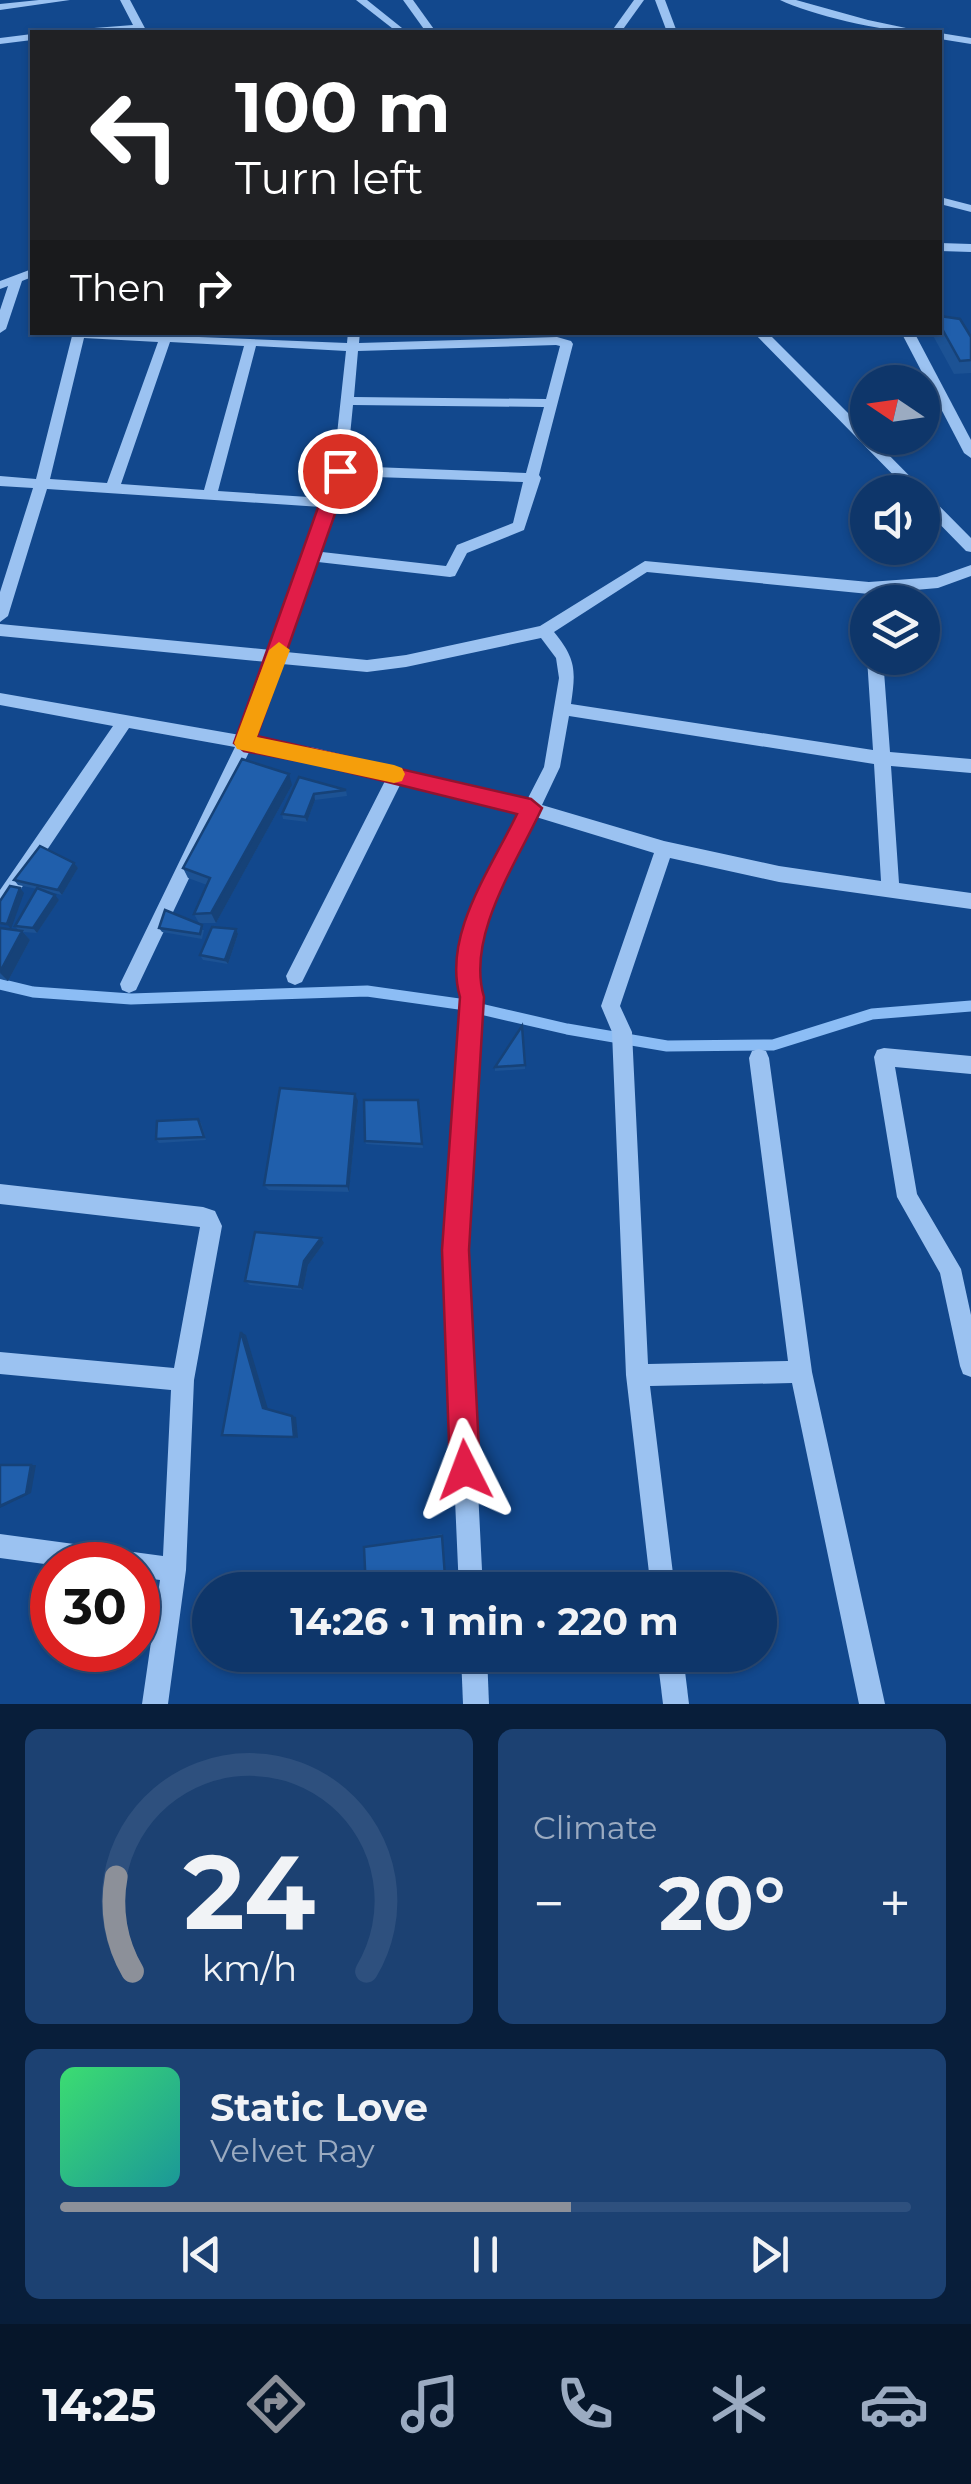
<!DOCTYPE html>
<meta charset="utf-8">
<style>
body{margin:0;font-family:Montserrat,sans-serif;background:#1c4172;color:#f1f3f6;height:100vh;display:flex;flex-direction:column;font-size:38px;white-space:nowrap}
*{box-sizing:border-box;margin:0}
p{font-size:32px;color:#9babc1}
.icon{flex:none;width:55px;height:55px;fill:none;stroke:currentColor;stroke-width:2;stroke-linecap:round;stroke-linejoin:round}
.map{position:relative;height:1704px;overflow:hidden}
.sheet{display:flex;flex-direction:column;gap:25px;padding:25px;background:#081e3a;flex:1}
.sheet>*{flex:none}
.hud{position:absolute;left:30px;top:30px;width:912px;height:305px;border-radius:0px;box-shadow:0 2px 8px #0004,0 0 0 2px #2e507e;background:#202124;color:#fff;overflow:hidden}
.needle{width:65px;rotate:283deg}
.fabs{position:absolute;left:850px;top:365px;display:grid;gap:20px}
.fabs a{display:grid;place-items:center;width:90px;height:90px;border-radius:50%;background:#0e366a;box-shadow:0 2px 8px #0004,0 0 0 2px #2e507e;font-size:50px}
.speed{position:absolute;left:30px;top:1542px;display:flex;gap:20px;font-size:50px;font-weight:700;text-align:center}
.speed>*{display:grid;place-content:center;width:130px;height:130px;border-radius:50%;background:#0e366a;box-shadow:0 2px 8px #0004,0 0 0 2px #2e507e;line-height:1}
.speed .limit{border:15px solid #d22;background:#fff;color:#111}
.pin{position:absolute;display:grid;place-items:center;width:85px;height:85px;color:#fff;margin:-42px;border:5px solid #fff;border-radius:50%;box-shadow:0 2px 10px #0007}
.me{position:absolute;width:110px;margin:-55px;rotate:357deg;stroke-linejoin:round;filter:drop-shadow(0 0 8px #0008)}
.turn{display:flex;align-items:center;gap:35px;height:210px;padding:0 40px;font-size:45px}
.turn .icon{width:130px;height:130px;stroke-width:2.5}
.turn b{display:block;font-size:70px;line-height:85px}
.then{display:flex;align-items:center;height:95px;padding:0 40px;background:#0003;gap:20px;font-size:38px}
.big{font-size:75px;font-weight:700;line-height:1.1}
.sheet .tile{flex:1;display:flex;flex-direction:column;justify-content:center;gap:15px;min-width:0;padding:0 35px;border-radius:15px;background:#1c4172}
.sheet .dial{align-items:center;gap:0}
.dial svg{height:260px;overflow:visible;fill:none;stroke:#2e507e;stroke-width:7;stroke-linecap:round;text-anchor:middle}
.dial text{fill:#f1f3f6;stroke:none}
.song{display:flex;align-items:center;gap:30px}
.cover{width:120px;height:120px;border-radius:15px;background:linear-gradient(135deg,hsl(140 70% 55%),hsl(180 70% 35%))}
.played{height:10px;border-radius:5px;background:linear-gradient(90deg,#8c9099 60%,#2e507e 60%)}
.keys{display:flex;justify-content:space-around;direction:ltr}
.heat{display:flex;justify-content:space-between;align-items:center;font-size:55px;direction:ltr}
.sheet .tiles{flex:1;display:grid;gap:25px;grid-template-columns:1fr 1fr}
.tile:last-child{grid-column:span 2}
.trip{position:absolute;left:192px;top:1572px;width:585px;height:100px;border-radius:50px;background:#0e366a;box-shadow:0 2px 8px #0004,0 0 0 2px #2e507e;font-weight:700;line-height:100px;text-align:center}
.menu{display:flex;height:160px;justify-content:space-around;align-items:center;background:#06162a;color:#9babc1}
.menu .icon{width:70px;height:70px}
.menu .on{color:#8c9099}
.menu b{font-size:45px;color:#f1f3f6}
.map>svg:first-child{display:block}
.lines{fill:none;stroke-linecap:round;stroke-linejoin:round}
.stream{stroke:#8cbdf5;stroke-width:11}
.minor{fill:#9bc2f1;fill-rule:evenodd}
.wall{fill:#1c5294}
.shaded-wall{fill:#164278}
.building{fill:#205fac;stroke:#164278;stroke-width:2.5}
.route{fill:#e11d48;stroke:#92132f;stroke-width:2.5}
.slow{fill:#f59e0b}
</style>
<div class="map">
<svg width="971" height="1704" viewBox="0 0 971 1704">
<rect width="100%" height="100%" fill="#12488d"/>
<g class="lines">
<path class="stream" d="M0 984 33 992 131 999 367 991 459 1004 567 1029 667 1046 773 1045 872 1014 971 1006"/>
<g class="minor">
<path d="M39 0H70L0 10V4Z"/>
<path d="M120 0H130L147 32H76L81 29 133 25Z"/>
<path d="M356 0H367L407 32H397Z"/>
<path d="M403 0H413L436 32H426Z"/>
<path d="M634 0H644L621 32H611Z"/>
<path d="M655 0H665L677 32H667Z"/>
<path d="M780 0H796L868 20 925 32C891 34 811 15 780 0Z"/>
<path d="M940 33 971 38V44L940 39Z"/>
<path d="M32 34V40L0 44V38Z"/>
<path d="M940 197 971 205V212L940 204Z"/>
<path d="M940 243 971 244V252L940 251Z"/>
<path d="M32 269V277L22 281 6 329 0 333V310L8 286 0 289V281Z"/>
<path d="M73 332 347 343 348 332H360L359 343 557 337 571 341 573 344 539 475 541 478 524 530 467 553 455 576 450 577 318 562 286 652 367 660 406 655 540 626 645 561 869 582 937 577 971 565V576L938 588 869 594 647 572 554 632C576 659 576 670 571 704L873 750 867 658H883L890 752 971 759V773L891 766 899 883 971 893V909L779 882 670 858 620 1006 632 1032 648 1364 788 1361 749 1058 752 1051 759 1049 766 1051 769 1058 812 1372 885 1704H859L792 1383 650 1386 675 1590H651L626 1375 612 1032 601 1006 654 853 536 817 481 932 478 965 481 997 466 1250 483 1590H459L444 1250 463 997C459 973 457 949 466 926L521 813 401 783 302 982 295 985 288 982 286 976 386 779 250 750 136 990 129 993 122 990 120 984 235 747 129 728 6 911 0 913V890L113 726 0 705V693L240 735 267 662 0 636V624L271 650 321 507 47 489 8 616 0 622V592L33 488 0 486V476L36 479ZM84 338 158 342 107 483 50 479ZM170 342 244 346 204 490 121 484ZM556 345 560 346 546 399 354 397 358 351ZM256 346 346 351 333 471 324 498 218 491ZM353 405 544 407 526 473 347 466ZM345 476 523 482 513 523 457 545 446 566 322 552ZM541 638 556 658 559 678 544 767 527 800 315 748 255 738 282 664 367 672 406 667ZM569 716 874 764 881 881 779 866 664 841 542 805 560 767Z"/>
<path d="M753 332H767L868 433V438H872L971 538V552L966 551 922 506V492H910Z"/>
<path d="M901 332H914L971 440V458L964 453Z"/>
<path d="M884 1048 971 1056V1074L895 1067 917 1194 961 1269 971 1315V1377L963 1374 960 1366 940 1273 897 1197 874 1057 877 1050Z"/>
<path d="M0 1184 203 1207 215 1211 222 1226 194 1380 186 1570 168 1704H142L160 1580 138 1577V1565H52L0 1558V1534L163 1556 171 1390 0 1374V1352L174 1368 200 1227 0 1204Z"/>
<path d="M461 1655H487L489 1704H463Z"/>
<path d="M657 1655H683L689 1704H663Z"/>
</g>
</g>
<g class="wall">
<path d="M940 316 971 337V373L954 374 931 332H940Z"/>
<path d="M922 408 931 425 928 432H922Z"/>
<path d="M299 777 346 790 347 796 315 800 307 822 283 819 282 814Z"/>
<path d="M292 785 216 923H199L194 914 207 885 188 878 183 868Z"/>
<path d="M74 863 78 868 62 895 42 890 59 900 37 933 23 932 30 940 8 981 0 979V928L18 930 15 926 37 889 18 885 14 880Z"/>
<path d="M159 928 204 930 202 939 162 932Z"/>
<path d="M236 929 238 934 228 964 203 960 200 955Z"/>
<path d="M525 1065V1069L495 1071V1067Z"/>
<path d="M418 1100 423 1148 366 1144 365 1141Z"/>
<path d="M358 1101 349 1192 269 1190 264 1185Z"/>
<path d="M198 1119 201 1123 206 1140 159 1143 156 1139Z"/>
<path d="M324 1243 308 1265 303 1290 250 1285 245 1281Z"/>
<path d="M442 1534 447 1590H366L364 1547Z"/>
</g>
<g class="shaded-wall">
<path d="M289 774 292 785 216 923 211 913Z"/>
<path d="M314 794 315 800 307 822 305 817Z"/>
<path d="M74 863 78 868 62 895 58 890Z"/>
<path d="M20 888 24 893 11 929 7 924Z"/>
<path d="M55 895 59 900 37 933 33 928Z"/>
<path d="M236 929 238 934 228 964 225 960Z"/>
<path d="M22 931 30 940 8 981 0 973Z"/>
<path d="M355 1094 358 1101 349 1192 347 1186Z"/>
<path d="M321 1238 324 1243 308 1265 303 1290 299 1287 304 1261Z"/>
<path d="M241 1332 246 1335 268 1409 263 1408Z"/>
<path d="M292 1416 296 1417 298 1438 294 1437Z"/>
<path d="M31 1465H36L31 1493 0 1508V1506Z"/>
</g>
<g class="building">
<path d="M940 316 960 319 971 337V360L960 361 940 325Z"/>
<path d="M922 408H925L931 425H922Z"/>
<path d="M242 759 289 774 211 913 194 914 210 878 183 868Z"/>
<path d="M299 777 346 790 314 794 305 817 282 814Z"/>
<path d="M40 846 74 863 58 890 14 880Z"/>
<path d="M10 886 20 888 7 924 0 923V901Z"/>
<path d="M37 888 55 895 33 928 15 926Z"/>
<path d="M165 910 202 925 200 934 159 928Z"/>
<path d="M212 927 236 929 225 960 200 955Z"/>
<path d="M0 928 22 931 0 972Z"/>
<path d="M522 1026 525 1065 495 1067Z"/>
<path d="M280 1088 355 1094 347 1186 264 1185Z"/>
<path d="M364 1100H418L422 1144 365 1141Z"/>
<path d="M198 1119 204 1137 156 1139 157 1121Z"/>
<path d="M255 1232 321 1238 304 1261 299 1287 245 1281Z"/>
<path d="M241 1332 263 1408 292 1416 294 1437 222 1435Z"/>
<path d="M0 1465H31L26 1494 0 1506Z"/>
<path d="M442 1536 446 1590H366L364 1547Z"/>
</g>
<path class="route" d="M340 465 350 471 257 736 531 799 542 808C516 864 466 936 484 997L469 1250 480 1470 475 1481 465 1486 454 1481 450 1470 442 1250 460 997C442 935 491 869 517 814L315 764 244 751 234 743 331 471Z"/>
<path class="slow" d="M279 642 290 650 257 737 394 765 402 768 405 774 402 781 394 783 237 749 234 743 269 650Z"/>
</svg>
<div class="fabs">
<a><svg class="needle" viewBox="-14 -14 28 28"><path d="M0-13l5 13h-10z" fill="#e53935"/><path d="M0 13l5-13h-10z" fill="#9babc1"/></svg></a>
<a><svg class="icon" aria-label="sound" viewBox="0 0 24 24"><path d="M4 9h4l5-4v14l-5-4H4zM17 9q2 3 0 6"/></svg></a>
<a><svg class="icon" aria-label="layers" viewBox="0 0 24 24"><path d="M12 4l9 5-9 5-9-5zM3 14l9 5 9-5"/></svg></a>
</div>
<div class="speed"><div class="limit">30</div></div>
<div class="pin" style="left:340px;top:471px;background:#d93025"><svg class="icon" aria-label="arrive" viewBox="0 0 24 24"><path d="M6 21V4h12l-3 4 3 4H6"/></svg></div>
<svg class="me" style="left:465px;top:1470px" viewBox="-20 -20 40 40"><path d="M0-17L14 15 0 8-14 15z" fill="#e11d48" stroke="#fff" stroke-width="4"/></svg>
<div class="trip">14:26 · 1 min · 220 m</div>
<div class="hud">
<div class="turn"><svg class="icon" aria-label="left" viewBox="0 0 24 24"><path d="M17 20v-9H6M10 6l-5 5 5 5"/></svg><div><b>100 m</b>Turn left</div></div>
<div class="then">Then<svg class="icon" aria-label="right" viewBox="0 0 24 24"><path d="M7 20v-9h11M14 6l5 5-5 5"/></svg></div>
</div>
</div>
<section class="sheet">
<div class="tiles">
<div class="tile dial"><svg viewBox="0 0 100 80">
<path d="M14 69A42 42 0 1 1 86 69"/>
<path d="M14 69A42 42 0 0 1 9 40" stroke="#8c9099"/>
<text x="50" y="56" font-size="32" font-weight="700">24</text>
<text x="50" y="72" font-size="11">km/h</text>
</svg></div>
<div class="tile"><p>Climate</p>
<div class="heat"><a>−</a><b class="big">20°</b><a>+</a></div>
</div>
<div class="tile">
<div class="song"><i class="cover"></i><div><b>Static Love</b><p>Velvet Ray</p></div></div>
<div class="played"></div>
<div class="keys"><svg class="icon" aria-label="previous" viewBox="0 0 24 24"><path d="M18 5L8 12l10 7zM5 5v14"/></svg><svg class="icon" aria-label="pause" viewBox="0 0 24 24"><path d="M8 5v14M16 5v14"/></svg><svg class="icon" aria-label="next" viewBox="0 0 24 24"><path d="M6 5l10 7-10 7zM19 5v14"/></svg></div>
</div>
</div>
</section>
<nav class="menu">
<b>14:25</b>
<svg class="icon on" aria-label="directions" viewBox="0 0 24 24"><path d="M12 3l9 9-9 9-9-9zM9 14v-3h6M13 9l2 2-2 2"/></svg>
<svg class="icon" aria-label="music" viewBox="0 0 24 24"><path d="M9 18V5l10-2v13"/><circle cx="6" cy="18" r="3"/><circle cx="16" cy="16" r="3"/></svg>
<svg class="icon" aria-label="phone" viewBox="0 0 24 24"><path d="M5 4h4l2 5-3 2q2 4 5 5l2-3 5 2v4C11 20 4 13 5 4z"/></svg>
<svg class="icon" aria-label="climate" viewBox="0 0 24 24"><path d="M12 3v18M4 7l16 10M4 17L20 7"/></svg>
<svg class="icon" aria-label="car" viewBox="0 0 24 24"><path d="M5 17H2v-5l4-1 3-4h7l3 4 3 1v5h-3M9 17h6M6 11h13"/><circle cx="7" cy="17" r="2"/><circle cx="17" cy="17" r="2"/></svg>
</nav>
